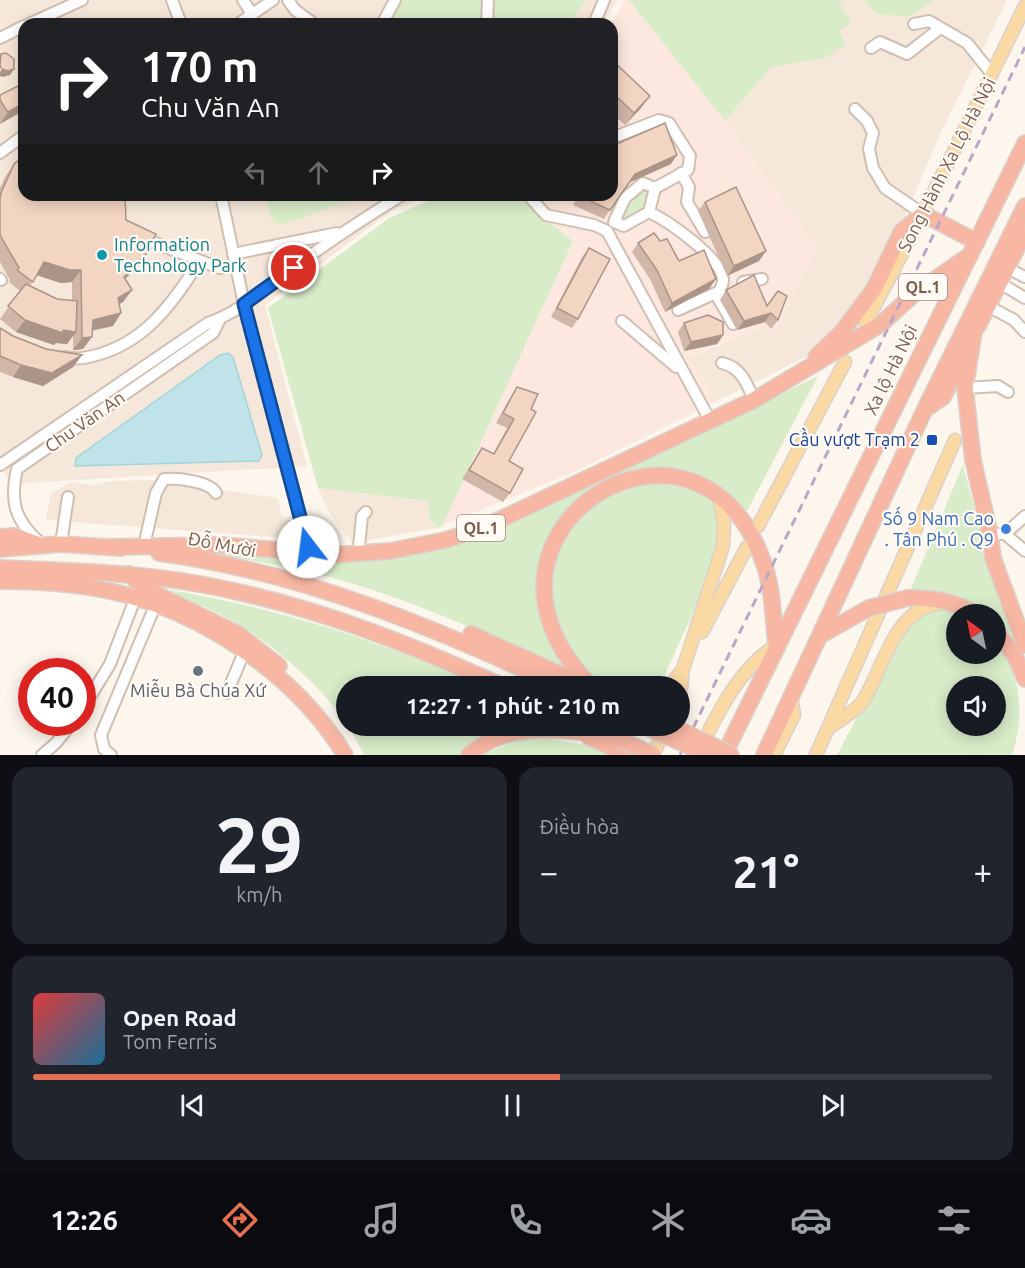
<!DOCTYPE html>
<html lang="vi">
<meta charset="utf-8">
<style>
body{margin:0;font-family:Ubuntu,sans-serif;background:#20242c;color:#f1f3f6;height:100vh;display:flex;flex-direction:column;font-size:22px;white-space:nowrap}
*{box-sizing:border-box;margin:0}
p{font-size:20px;color:#9ea1a6}
.icon{flex:none;width:33px;height:33px;fill:none;stroke:currentColor;stroke-width:2;stroke-linecap:round;stroke-linejoin:round}
.map{position:relative;height:755px;overflow:hidden}
.side{display:flex;flex-direction:column;gap:12px;padding:12px;background:#0d0f14;flex:1}
.side>*{flex:none}
.top-card{position:absolute;left:18px;top:18px;width:600px;height:183px;border-radius:18px;box-shadow:0 3px 15px #0003;background:#202124;color:#fff;overflow:hidden}
.needle{width:39px;rotate:327deg}
.controls{position:absolute;left:946px;top:604px;display:grid;gap:12px}
.controls a{display:grid;place-items:center;width:60px;height:60px;border-radius:50%;background:#171b24;box-shadow:0 3px 15px #0003;font-size:30px}
.speed{position:absolute;left:18px;top:658px;display:flex;gap:12px;font-size:30px;font-weight:700;text-align:center}
.speed>*{display:grid;place-content:center;width:78px;height:78px;border-radius:50%;background:#171b24;box-shadow:0 3px 15px #0003;line-height:1}
.speed .limit{border:9px solid #d22;background:#fff;color:#111}
.pin{position:absolute;display:grid;place-items:center;width:51px;height:51px;color:#fff;margin:-26px;border:3px solid #fff;border-radius:50%;box-shadow:0 2px 6px #0007}
.me{position:absolute;width:66px;margin:-33px;rotate:345deg;stroke-linejoin:round;filter:drop-shadow(0 0 4px #0008)}
.turn{display:flex;align-items:center;gap:21px;height:126px;padding:0 24px;font-size:27px}
.turn .icon{width:78px;height:78px;stroke-width:2.5}
.turn b{display:block;font-size:42px;line-height:51px}
.lanes{display:flex;align-items:center;height:57px;padding:0 24px;background:#0003;justify-content:center;gap:30px;direction:ltr}
.lanes .off{opacity:.35}
.big{font-size:45px;font-weight:600;line-height:1.1}
.side .tile{flex:1;display:flex;flex-direction:column;justify-content:center;gap:9px;min-width:0;padding:0 21px;border-radius:18px;background:#20242c}
.side .dial{align-items:center;gap:0}
.dial b{font-size:78px;line-height:1}
.song{display:flex;align-items:center;gap:18px}
.cover{width:72px;height:72px;border-radius:9px;background:linear-gradient(135deg,hsl(0 70% 55%),hsl(200 70% 35%))}
.played{height:6px;border-radius:3px;background:linear-gradient(90deg,#e76f51 55%,#363941 55%)}
.keys{display:flex;justify-content:space-around;direction:ltr}
.heat{display:flex;justify-content:space-between;align-items:center;font-size:33px;direction:ltr}
.side .tiles{flex:1;display:grid;gap:12px;grid-template-columns:1fr 1fr}
.tile:last-child{grid-column:span 2}
.trip{position:absolute;left:336px;top:676px;width:354px;height:60px;border-radius:30px;background:#171b24;box-shadow:0 3px 15px #0003;font-weight:600;line-height:60px;text-align:center}
.tabs{display:flex;height:96px;justify-content:space-around;align-items:center;background:#090b0e;color:#9ea1a6}
.tabs .icon{width:42px;height:42px}
.tabs .selected{color:#e76f51}
.tabs b{font-size:27px;color:#f1f3f6}
.map>svg:first-child{display:block}
.residential{fill:#f5e8da}
.commercial{fill:#fde8e0}
.green{fill:#d8ecc9;fill-rule:evenodd}
.water{fill:#bfe3e8;stroke:#a5d3da;stroke-width:1.5}
.lines{fill:none;stroke-linecap:round;stroke-linejoin:round}
.minor-casing{stroke:#d1beb0;stroke-width:14}
.major-casing{stroke:#dad1cd;stroke-width:15}
.highway-casing{stroke:#dad1cd;stroke-width:18}
.minor{stroke:#fff;stroke-width:10}
.major{stroke:#fbd9a5;stroke-width:12}
.highway{stroke:#f7b7a3;stroke-width:15}
.rail{stroke:#b9a8c9;stroke-width:3;stroke-dasharray:9 6;stroke-linecap:butt}
.highway-bridge-casing{stroke:#dad1cd;stroke-width:18;stroke-linecap:butt}
.highway-bridge{stroke:#f7b7a3;stroke-width:15}
.wall{fill:#d1b7a8;fill-rule:evenodd}
.shaded-wall{fill:#aa9588}
.building{fill:#f3d5c3;stroke:#aa9588;stroke-width:1.5}
.route-casing{stroke:#114b97;stroke-width:15}
.route{stroke:#1a73e8;stroke-width:10}
.culture-dot{fill:#0f9aa8;stroke:#fffaf3;stroke-width:2}
.transit-dot{fill:#1a4fb4;stroke:#fffaf3;stroke-width:2}
.shop-dot{fill:#3f7fe0;stroke:#fffaf3;stroke-width:2}
.worship-dot{fill:#6b7280;stroke:#fffaf3;stroke-width:2}
.labels{text-anchor:middle;stroke-width:4.5;stroke-linejoin:round;paint-order:stroke}
.shield{fill:#fffaf3;stroke:#a28b7f;stroke-width:1.5}
.shield-label{font-size:16px;font-weight:bold;fill:#7a5c4d}
.street-label{font-size:18px;fill:#7a5c4d;stroke:#fffaf3}
.culture-label{font-size:18px;fill:#0d838f;stroke:#fffaf3;text-anchor:start}
.transit-label{font-size:18px;fill:#164399;stroke:#fffaf3;text-anchor:end}
.shop-label{font-size:18px;fill:#366cbe;stroke:#fffaf3;text-anchor:end}
.worship-label{font-size:18px;fill:#5b616d;stroke:#fffaf3}
</style>
<div class="map">
<svg width="1025" height="755" viewBox="0 0 1025 755">
<rect width="100%" height="100%" fill="#fdf6ec"/>
<g class="residential">
<path d="M0 0H618L602 24H24V195H429L392 211 265 305 307 466 12 484 0 465Z"/>
<path d="M838 0H863L877 14 909 17 935 0H1007L940 134 884 266 824 348 717 401 688 358 759 328 817 248 725 121 771 67 825 58 846 43 838 31Z"/>
<path d="M153 480 203 484 222 490 278 498 282 516 297 525 300 539 46 520 50 494 71 482 92 485 112 481Z"/>
<path d="M318 488 429 501 430 520 438 528 352 543 328 511Z"/>
</g>
<path class="commercial" d="M624 0H629L725 121 817 248 776 333 758 328 688 357 717 401 579 470 443 525 573 241 515 195H612V24Z"/>
<g class="green">
<path d="M403 0H484L482 24H393L395 11Z"/>
<path d="M495 0H586L569 24H492Z"/>
<path d="M629 0H838L851 22 839 31 846 44 825 58 771 67 725 121Z"/>
<path d="M863 0H935L909 17 877 14Z"/>
<path d="M643 185 653 188 648 211 619 224 626 199Z"/>
<path d="M264 195H363L284 224 274 223Z"/>
<path d="M442 195H515L573 241 443 525 438 528 430 520 428 501 318 488 268 308 389 218Z"/>
<path d="M818 376 747 511C662 419 515 495 540 614 545 635 556 653 567 672 490 635 411 599 329 577 290 567 251 560 212 554V552L401 555 721 423Z"/>
<path d="M963 465 984 545 1018 649 1010 633 996 621V615C983 615 969 603 957 598 942 591 926 591 910 591Z"/>
<path d="M654 483 692 489 713 501 720 539 704 589 659 687C647 687 619 691 609 687 594 682 581 664 574 651 568 643 560 633 557 624 536 551 582 493 654 483Z"/>
<path d="M164 589C279 608 378 640 485 687H346V722C320 687 281 651 244 628 219 612 190 601 164 589Z"/>
<path d="M946 608 963 615H957V654H996V642C1022 676 1025 715 1012 755H837L911 616 930 610ZM957 687H996V726H957Z"/>
<path d="M349 726H523L462 755H364Z"/>
<path d="M550 739 587 745 615 755H483L517 740Z"/>
</g>
<path class="water" d="M228 353 233 357 262 455 259 461 75 466 76 458 220 355Z"/>
<g class="lines">
<g class="minor-casing">
<g id="minor">
<path d="M172 0 181 24"/>
<path d="M243 0 252 14"/>
<path d="M288 0 295 10 314 24"/>
<path d="M29 24 82 0"/>
<path d="M238 24 273 0"/>
<path d="M382 24 395 0"/>
<path d="M487 24 488 0"/>
<path d="M594 24 604 0"/>
<path d="M914 24 929 21 967 43 992 74"/>
<path d="M0 38 24 26"/>
<path d="M871 48 880 42 907 54 939 29"/>
<path d="M855 109 867 121 873 133 869 149 873 168 885 188 923 214"/>
<path d="M612 138 659 120 669 123 690 156 688 170 655 188"/>
<path d="M0 153 24 135"/>
<path d="M681 173 689 187 687 202 705 232"/>
<path d="M221 195 244 304 310 554"/>
<path d="M528 195 546 215 594 225 607 231 706 413"/>
<path d="M649 212 624 226 614 222 625 198 643 183 655 188 649 212C668 221 722 258 723 280 723 286 718 292 718 298L733 324"/>
<path d="M140 237 219 268 236 266"/>
<path d="M233 254 337 233"/>
<path d="M1007 268 1025 277"/>
<path d="M0 279 1 280"/>
<path d="M743 282 762 279"/>
<path d="M1000 283 1025 298"/>
<path d="M988 306 1014 320 1025 332"/>
<path d="M678 310 718 292"/>
<path d="M622 321 676 367"/>
<path d="M65 357C75 360 84 358 93 356 146 343 172 303 200 261"/>
<path d="M722 363C741 367 747 384 754 400"/>
<path d="M965 388 998 386 1008 392"/>
<path d="M0 465 208 323C241 312 269 285 297 265 331 240 366 217 402 195"/>
<path d="M990 534H1005L1025 551"/>
<path d="M1005 534 1025 516"/>
<path d="M38 541C14 519 10 500 17 469L213 333 220 319"/>
<path d="M61 544 68 497"/>
<path d="M144 546 156 493 164 479C178 478 209 481 216 493"/>
<path d="M359 547 362 516 366 512"/>
<path d="M227 693 244 652"/>
<path d="M82 710 110 664 135 599"/>
<path d="M42 755 56 743 72 723"/>
<path d="M111 755 104 749 101 735 155 606"/>
</g>
</g>
<g class="major-casing">
<g id="major">
<path d="M866 322 923 214 1025 6"/>
<path d="M758 526 845 362"/>
<path d="M702 632 747 547"/>
<path d="M669 687 683 669"/>
<path d="M680 697 683 669 723 546 724 524 719 495"/>
<path d="M830 727C840 720 856 711 863 701 885 666 893 608 942 603"/>
<path d="M700 749C718 712 741 666 776 646"/>
<path d="M653 755 666 726"/>
<path d="M774 755 794 715 791 697"/>
<path d="M816 755 955 440"/>
</g>
</g>
<g class="highway-casing">
<g id="highway">
<path d="M976 319 965 388 973 460 990 534 993 558 1025 645"/>
<path d="M978 326 1025 232"/>
<path d="M816 357 842 332 874 289 902 231 923 214 977 242"/>
<path d="M927 408 943 397 965 353"/>
<path d="M0 537 15 536 37 544"/>
<path d="M112 547 220 545 334 555 390 551 446 540 484 527 754 400 881 324 914 294 970 255"/>
<path d="M0 549 61 544 121 548"/>
<path d="M159 553C302 572 433 627 562 687"/>
<path d="M0 568C67 571 134 572 199 584 306 603 406 642 504 687"/>
<path d="M129 574 144 588 238 634 279 666"/>
<path d="M0 581C35 581 71 583 105 590 199 609 295 673 345 755"/>
<path d="M908 598C934 597 955 602 978 615"/>
<path d="M996 631 1015 656 1025 679"/>
<path d="M471 634 586 686"/>
<path d="M821 635 869 608"/>
<path d="M592 687C438 532 699 371 764 564 773 590 773 618 776 645"/>
<path d="M589 737 628 755"/>
<path d="M469 755C508 720 561 730 608 735"/>
<path d="M724 755 1025 143"/>
<path d="M764 755 925 409 1025 206"/>
</g>
</g>
<use href="#minor" class="minor"/>
<use href="#major" class="major"/>
<use href="#highway" class="highway"/>
<path class="rail" d="M680 755 1025 47"/>
<g class="highway-bridge-casing">
<g id="highway-bridge">
<path d="M869 608 908 598"/>
<path d="M645 726 708 755"/>
<path d="M672 726 732 755"/>
<path d="M621 740 653 755"/>
</g>
</g>
<use href="#highway-bridge" class="highway-bridge"/>
</g>
<g class="wall">
<path d="M612 60 641 108 625 125 612 113Z"/>
<path d="M24 83V119L21 112 0 124V95Z"/>
<path d="M612 146 671 164 628 183 604 219 573 205 578 195H612Z"/>
<path d="M14 164 126 220 137 267 125 279 132 290 123 302 119 304 121 313 113 326 92 331 83 349 73 350V335L67 344 56 343 54 345 16 332 0 319 20 291 9 282 10 280 0 262V188L5 177ZM37 275 61 283 72 282V301L57 299 30 286Z"/>
<path d="M705 202 759 261 727 276 698 211Z"/>
<path d="M660 241 709 289 665 312 650 279 632 252 638 243Z"/>
<path d="M589 248 578 319 572 328 551 317 582 257Z"/>
<path d="M726 290 767 306 778 320 771 329 765 322 737 330 720 300Z"/>
<path d="M684 323 723 335 717 344 684 351 678 332Z"/>
<path d="M0 328 13 336 46 349 82 355 73 367 43 386 13 377 0 372Z"/>
<path d="M517 387 509 461 510 493 503 502 462 479 482 448 493 454 507 428 496 423 511 396Z"/>
</g>
<g class="shaded-wall">
<path d="M2 69H14L10 75 3 77 0 76V72Z"/>
<path d="M650 96 641 108 625 125 634 113Z"/>
<path d="M24 103V108L21 112 0 124 8 112Z"/>
<path d="M677 155 671 164 628 183 635 174Z"/>
<path d="M766 251 759 261 727 276 734 266Z"/>
<path d="M146 254 137 267 115 289 124 277Z"/>
<path d="M44 262 81 270 72 282 61 283 36 275Z"/>
<path d="M716 279 709 289 665 312 672 303Z"/>
<path d="M132 290 123 302 109 310 118 298Z"/>
<path d="M121 313 113 326 84 332 93 320Z"/>
<path d="M771 313 765 322 737 330 744 321Z"/>
<path d="M25 320 63 330 76 332 67 344 56 343 54 345 16 332Z"/>
<path d="M723 335 717 344 684 351 691 342Z"/>
<path d="M92 337 83 349 73 350 82 338Z"/>
<path d="M82 355 73 367 43 386 13 377 21 365Z"/>
</g>
<g class="building">
<path d="M6 53 14 59V69L8 71 2 69 0 65 1 54Z"/>
<path d="M612 60 650 96 634 113 612 92Z"/>
<path d="M24 83V103L8 112 0 100V95Z"/>
<path d="M665 123 677 155 635 174 610 210 579 196 612 195V146Z"/>
<path d="M24 156V195H125L126 220 156 234 146 254 124 277 132 290 118 298 121 313 93 320 92 337 82 338 81 270H70L44 262 33 282 17 270 19 268 0 235V199L1 193 14 164Z"/>
<path d="M736 187 766 251 734 266 705 202Z"/>
<path d="M654 233 660 241 667 239 679 261 704 250 716 279 672 303 657 270 638 243Z"/>
<path d="M589 248 610 259 578 319 557 308Z"/>
<path d="M754 275 767 306 778 291 787 296 778 320 771 313 744 321 726 290Z"/>
<path d="M26 284 57 299 77 301 76 332 63 330V333L25 320 8 306Z"/>
<path d="M708 315 723 322V335L691 342 684 323Z"/>
<path d="M0 328 13 336 46 349 82 355 52 373 21 365 0 356Z"/>
<path d="M517 387 538 394 531 409 536 412 509 461 523 469 510 493 469 470 482 448 494 454 514 419 503 413Z"/>
</g>
<g class="lines">
<g class="route-casing">
<path id="route" d="M294 268 244 304 308 547"/>
</g>
<use href="#route" class="route"/>
</g>
<circle class="culture-dot" cx="102" cy="255" r="6"/>
<rect class="transit-dot" x="926" y="434" width="12" height="12" rx="3"/>
<circle class="shop-dot" cx="1006" cy="529" r="6"/>
<circle class="worship-dot" cx="198" cy="671" r="6"/>
<g class="labels">
<g class="shield">
<rect x="899" y="274" width="48" height="26" rx="4.5"/>
<rect x="457" y="515" width="48" height="26" rx="4.5"/>
</g>
<g class="shield-label">
<text x="923" y="293">QL.1</text>
<text x="481" y="534">QL.1</text>
</g>
<g class="street-label">
<text transform="translate(947 165) rotate(-63)" y="6">Song Hành Xa Lộ Hà Nội</text>
<text transform="translate(891 370) rotate(-64)" y="6">Xa lộ Hà Nội</text>
<text transform="translate(85 422) rotate(-35)" y="6">Chu Văn An</text>
<text transform="translate(222 545) rotate(11)" y="6">Đỗ Mười</text>
</g>
<g class="culture-label">
<text x="114" y="251">Information<tspan x="114" dy="21">Technology Park</tspan></text>
</g>
<g class="transit-label">
<text x="920" y="446">Cầu vượt Trạm 2</text>
</g>
<g class="shop-label">
<text x="994" y="525">Số 9 Nam Cao<tspan x="994" dy="21">. Tân Phú . Q9</tspan></text>
</g>
<g class="worship-label">
<text x="198" y="697">Miễu Bà Chúa Xứ</text>
</g>
</g>
</svg>
<div class="controls">
<a><svg class="needle" viewBox="-14 -14 28 28"><path d="M0-13l5 13h-10z" fill="#e53935"/><path d="M0 13l5-13h-10z" fill="#9ea1a6"/></svg></a>
<a><svg class="icon" aria-label="sound" viewBox="0 0 24 24"><path d="M4 9h4l5-4v14l-5-4H4zM17 9q2 3 0 6"/></svg></a>
</div>
<div class="speed"><div class="limit">40</div></div>
<div class="pin" style="left:294px;top:268px;background:#d93025"><svg class="icon" aria-label="arrive" viewBox="0 0 24 24"><path d="M6 21V4h12l-3 4 3 4H6"/></svg></div>
<svg class="me" style="left:308px;top:547px" viewBox="-20 -20 40 40"><circle r="19" fill="#fff"/><path d="M0-13L10 11 0 6-10 11z" fill="#1a73e8"/></svg>
<div class="trip">12:27 · 1 phút · 210 m</div>
<div class="top-card">
<div class="turn"><svg class="icon" aria-label="right" viewBox="0 0 24 24"><path d="M7 20v-9h11M14 6l5 5-5 5"/></svg><div><b>170 m</b>Chu Văn An</div></div>
<div class="lanes"><svg class="icon off" aria-label="left" viewBox="0 0 24 24"><path d="M17 20v-9H6M10 6l-5 5 5 5"/></svg><svg class="icon off" aria-label="ahead" viewBox="0 0 24 24"><path d="M12 20V5M6 11l6-6 6 6"/></svg><svg class="icon" aria-label="right" viewBox="0 0 24 24"><path d="M7 20v-9h11M14 6l5 5-5 5"/></svg></div>
</div>
</div>
<section class="side">
<div class="tiles">
<div class="tile dial"><b>29</b><p>km/h</p></div>
<div class="tile"><p>Điều hòa</p>
<div class="heat"><a>−</a><b class="big">21°</b><a>+</a></div>
</div>
<div class="tile">
<div class="song"><i class="cover"></i><div><b>Open Road</b><p>Tom Ferris</p></div></div>
<div class="played"></div>
<div class="keys"><svg class="icon" aria-label="previous" viewBox="0 0 24 24"><path d="M18 5L8 12l10 7zM5 5v14"/></svg><svg class="icon" aria-label="pause" viewBox="0 0 24 24"><path d="M8 5v14M16 5v14"/></svg><svg class="icon" aria-label="next" viewBox="0 0 24 24"><path d="M6 5l10 7-10 7zM19 5v14"/></svg></div>
</div>
</div>
</section>
<nav class="tabs">
<b>12:26</b>
<svg class="icon selected" aria-label="directions" viewBox="0 0 24 24"><path d="M12 3l9 9-9 9-9-9zM9 14v-3h6M13 9l2 2-2 2"/></svg>
<svg class="icon" aria-label="music" viewBox="0 0 24 24"><path d="M9 18V5l10-2v13"/><circle cx="6" cy="18" r="3"/><circle cx="16" cy="16" r="3"/></svg>
<svg class="icon" aria-label="phone" viewBox="0 0 24 24"><path d="M5 4h4l2 5-3 2q2 4 5 5l2-3 5 2v4C11 20 4 13 5 4z"/></svg>
<svg class="icon" aria-label="climate" viewBox="0 0 24 24"><path d="M12 3v18M4 7l16 10M4 17L20 7"/></svg>
<svg class="icon" aria-label="car" viewBox="0 0 24 24"><path d="M5 17H2v-5l4-1 3-4h7l3 4 3 1v5h-3M9 17h6M6 11h13"/><circle cx="7" cy="17" r="2"/><circle cx="17" cy="17" r="2"/></svg>
<svg class="icon" aria-label="filters" viewBox="0 0 24 24"><path d="M4 7h16M4 17h16"/><circle cx="9" cy="7" r="2"/><circle cx="15" cy="17" r="2"/></svg>
</nav>
